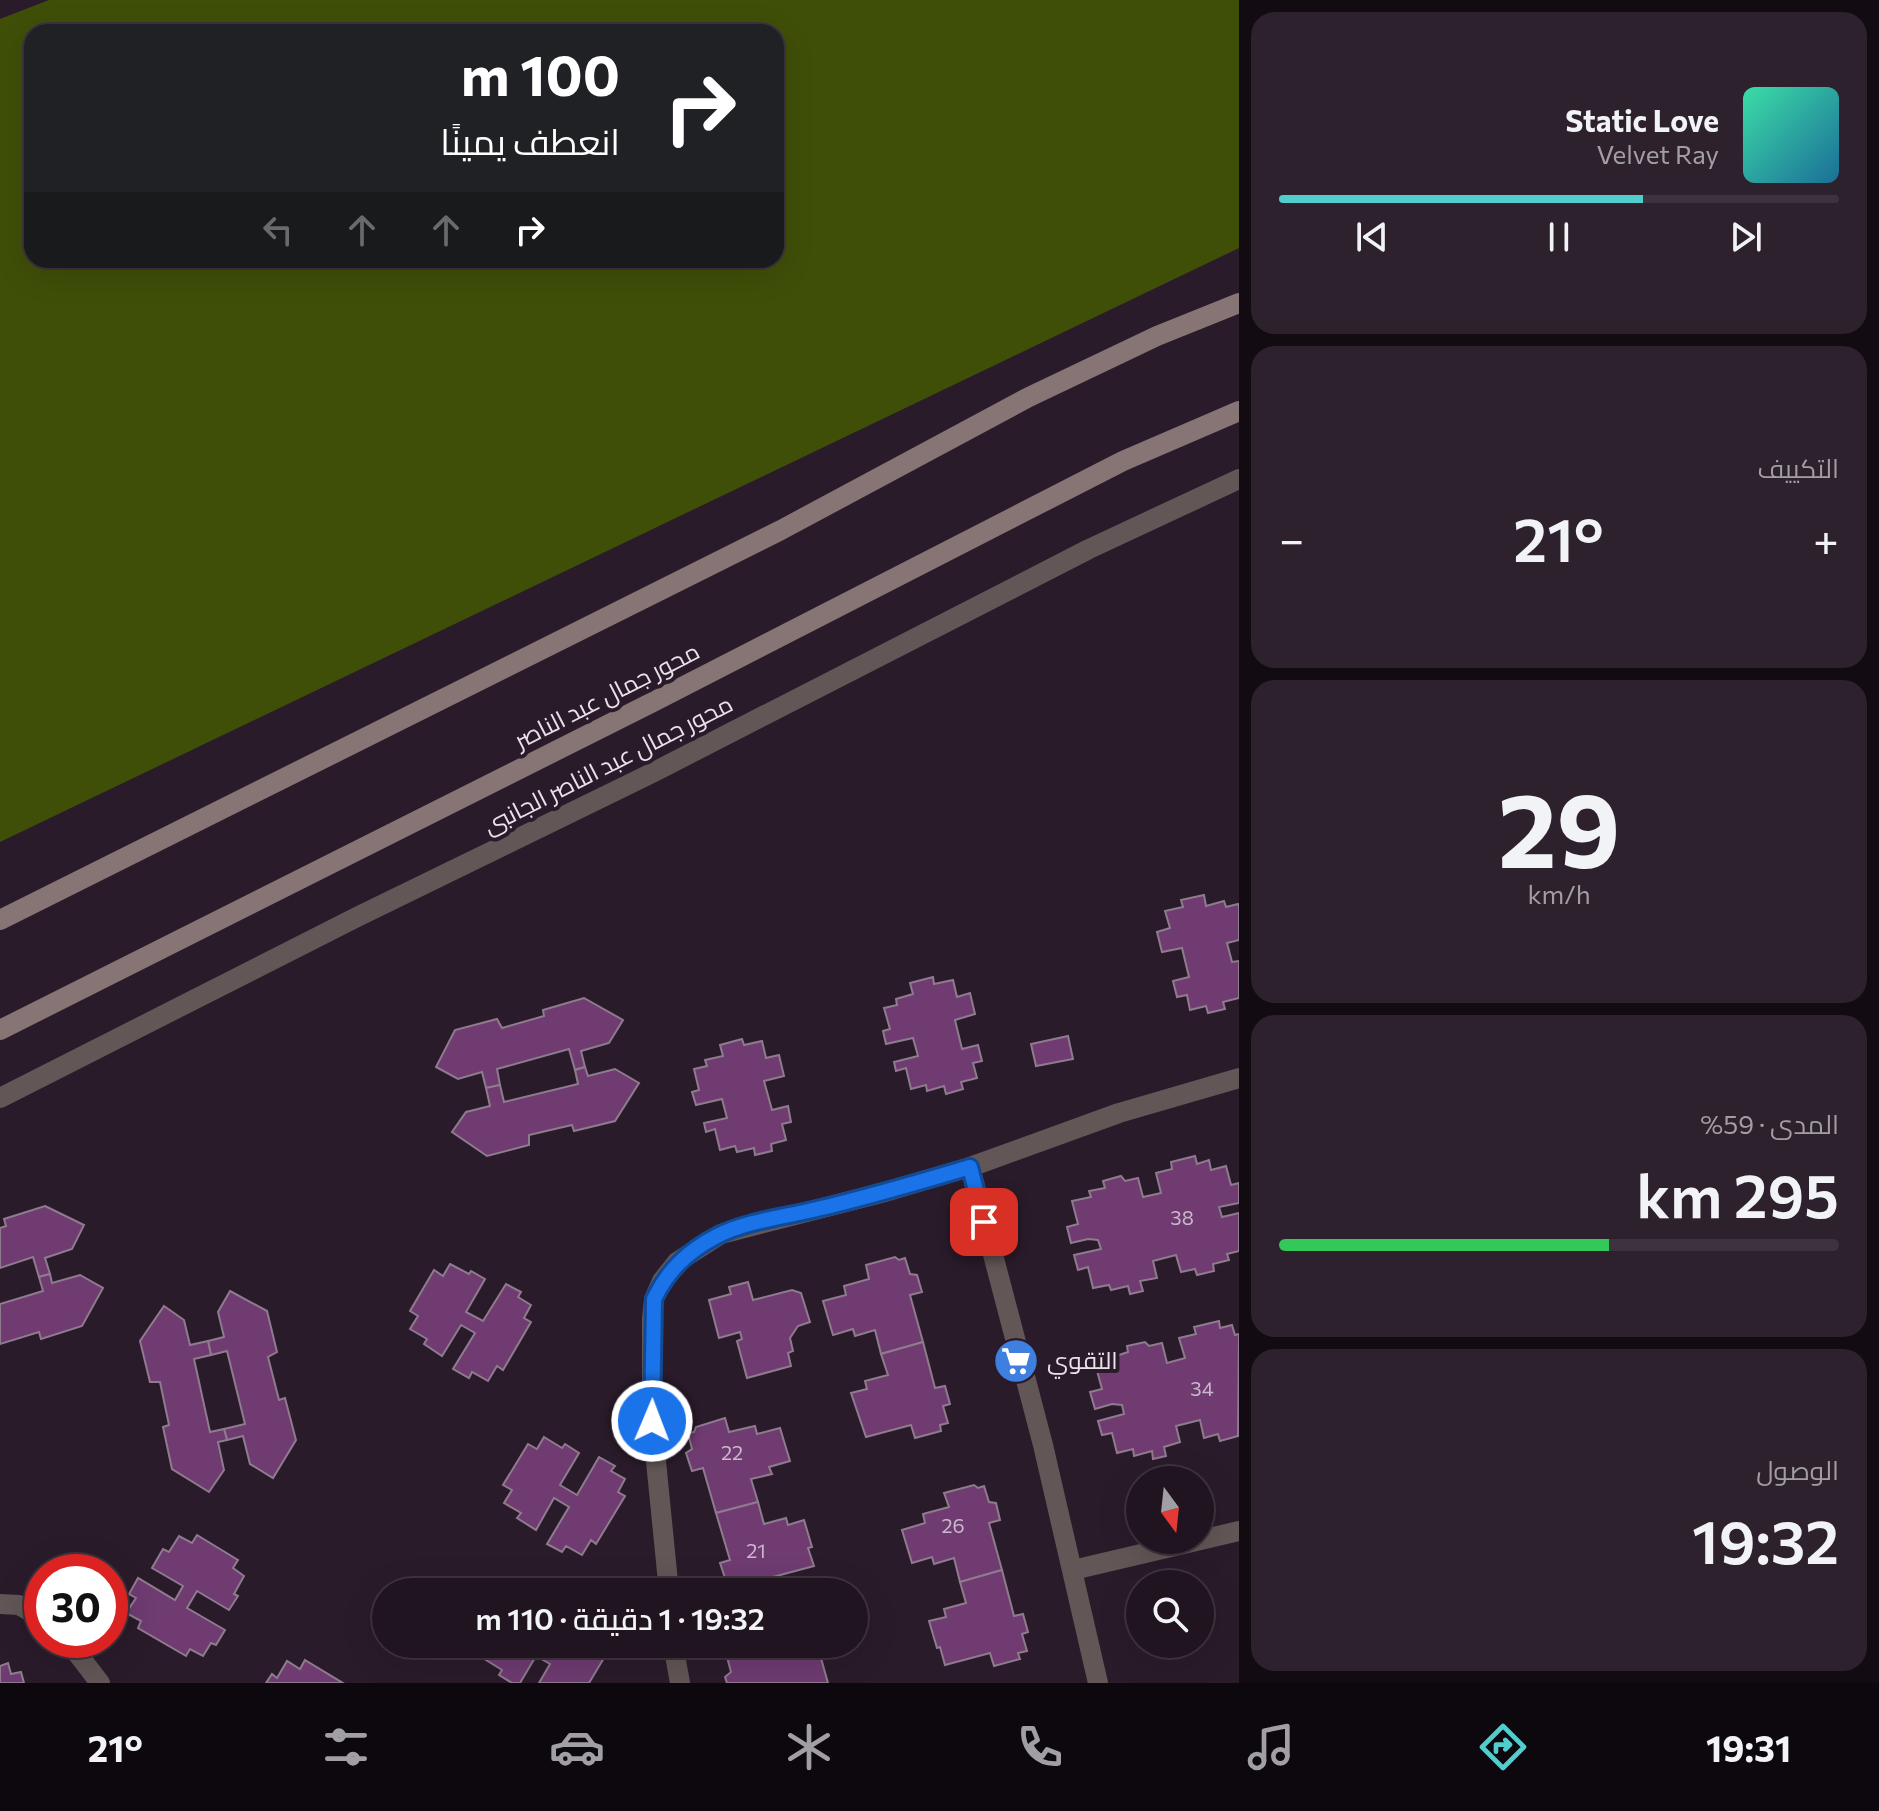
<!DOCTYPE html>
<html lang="ar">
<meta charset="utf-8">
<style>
body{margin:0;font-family:Commissioner,Cairo,sans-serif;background:#2d212d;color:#f1f3f6;direction:rtl;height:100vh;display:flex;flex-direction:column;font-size:30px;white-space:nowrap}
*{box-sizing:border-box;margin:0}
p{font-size:26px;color:#a29ea5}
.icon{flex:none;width:44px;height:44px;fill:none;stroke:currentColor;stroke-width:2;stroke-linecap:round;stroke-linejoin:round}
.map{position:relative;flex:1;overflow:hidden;direction:ltr}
.sheet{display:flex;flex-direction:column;gap:12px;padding:12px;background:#120b12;width:640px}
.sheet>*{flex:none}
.banner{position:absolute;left:24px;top:24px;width:760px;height:244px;border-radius:24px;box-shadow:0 8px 32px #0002,0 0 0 2px #3d333e;direction:rtl;background:#202124;color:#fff;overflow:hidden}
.needle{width:52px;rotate:165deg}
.controls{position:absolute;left:1126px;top:1466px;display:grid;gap:16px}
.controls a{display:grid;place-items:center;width:88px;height:88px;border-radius:50%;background:#201420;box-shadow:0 8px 32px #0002,0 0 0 2px #3d333e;font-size:40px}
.speed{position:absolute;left:24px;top:1554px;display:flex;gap:16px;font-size:40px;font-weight:700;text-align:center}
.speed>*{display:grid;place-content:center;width:104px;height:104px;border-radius:50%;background:#201420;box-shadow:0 8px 32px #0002,0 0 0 2px #3d333e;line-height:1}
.speed .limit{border:12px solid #d22;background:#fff;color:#111}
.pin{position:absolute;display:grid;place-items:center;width:68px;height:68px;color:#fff;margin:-34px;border-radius:16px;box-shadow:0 4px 12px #0006}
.me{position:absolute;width:88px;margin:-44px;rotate:1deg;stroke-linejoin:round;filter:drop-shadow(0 0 6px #0008)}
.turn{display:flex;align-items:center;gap:28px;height:168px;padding:0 32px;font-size:36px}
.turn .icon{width:104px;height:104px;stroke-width:2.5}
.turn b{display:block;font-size:56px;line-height:68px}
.lanes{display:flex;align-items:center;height:76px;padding:0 32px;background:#0003;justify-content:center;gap:40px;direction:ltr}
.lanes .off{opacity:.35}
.big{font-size:60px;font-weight:600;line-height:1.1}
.sheet .widget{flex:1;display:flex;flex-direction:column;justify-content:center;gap:12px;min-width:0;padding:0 28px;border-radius:24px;background:#2d212d}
.sheet .dial{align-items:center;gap:0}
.dial b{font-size:104px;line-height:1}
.song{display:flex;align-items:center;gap:24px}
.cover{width:96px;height:96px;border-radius:12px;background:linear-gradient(135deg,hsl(160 70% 55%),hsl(200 70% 35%))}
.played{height:8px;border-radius:4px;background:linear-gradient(90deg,#52cdcd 65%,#3d333e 65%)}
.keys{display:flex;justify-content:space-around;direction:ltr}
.heat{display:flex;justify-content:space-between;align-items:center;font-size:44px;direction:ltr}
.charge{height:12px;border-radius:6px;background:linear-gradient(90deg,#34c759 59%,#3d333e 0)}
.trip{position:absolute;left:372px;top:1578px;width:496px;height:80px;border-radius:40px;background:#201420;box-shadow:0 8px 32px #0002,0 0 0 2px #3d333e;font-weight:600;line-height:80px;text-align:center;direction:rtl}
.dock{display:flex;height:128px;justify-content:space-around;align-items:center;background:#0d080d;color:#a29ea5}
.dock .icon{width:56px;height:56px}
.dock .on{color:#52cdcd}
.dock b{font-size:36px;color:#f1f3f6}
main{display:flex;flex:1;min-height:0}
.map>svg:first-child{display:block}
.green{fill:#3f4f08;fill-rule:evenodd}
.building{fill:#6f3b71;stroke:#8e7b8e;stroke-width:2}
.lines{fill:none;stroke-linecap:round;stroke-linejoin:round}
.minor{stroke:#625656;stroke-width:20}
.tertiary{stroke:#625656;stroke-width:20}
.secondary{stroke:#877474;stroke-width:20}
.route-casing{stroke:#114b97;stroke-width:20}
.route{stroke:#1a73e8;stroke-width:14}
.labels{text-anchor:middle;stroke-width:8;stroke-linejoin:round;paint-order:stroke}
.number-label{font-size:20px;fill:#ccb8cc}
.street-label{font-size:24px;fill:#ebe1eb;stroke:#2a1b2a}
.poi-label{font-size:24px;fill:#ebe1eb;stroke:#2a1b2a;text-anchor:start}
</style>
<main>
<section class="sheet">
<div class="widget">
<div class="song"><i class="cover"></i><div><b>Static Love</b><p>Velvet Ray</p></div></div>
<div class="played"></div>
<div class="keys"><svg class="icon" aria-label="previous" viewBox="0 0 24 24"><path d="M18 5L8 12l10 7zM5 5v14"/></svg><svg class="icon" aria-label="pause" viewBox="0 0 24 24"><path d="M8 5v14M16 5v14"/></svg><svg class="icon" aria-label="next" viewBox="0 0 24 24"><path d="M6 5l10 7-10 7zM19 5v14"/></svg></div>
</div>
<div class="widget"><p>التكييف</p>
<div class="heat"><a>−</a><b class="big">21°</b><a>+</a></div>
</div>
<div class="widget dial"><b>29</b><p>km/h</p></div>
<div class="widget"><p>المدى · 59%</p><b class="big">295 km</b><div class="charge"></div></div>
<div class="widget"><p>الوصول</p><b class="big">19:32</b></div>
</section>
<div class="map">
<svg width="1239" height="1683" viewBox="0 0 1239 1683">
<rect width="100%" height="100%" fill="#2a1b2a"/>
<path class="green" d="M49 0H1239V248L0 842V19ZM32 32H776V260H32Z"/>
<g class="building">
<path d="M1204 895 1206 906 1224 901 1226 907 1238 904 1239 907V940L1227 943 1232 962 1239 961V998L1223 1002 1225 1009 1208 1013 1206 1006 1190 1010 1187 995 1177 997 1173 981 1189 977 1182 948 1162 952 1157 932 1170 928 1165 911 1183 907 1181 900Z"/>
<path d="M933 977 934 984 953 980 957 997 970 993 975 1014 955 1020 962 1049 978 1045 982 1061 973 1063 977 1078 961 1082 963 1089 946 1094 944 1086 927 1091 926 1085 911 1089 906 1068 896 1071 894 1062 918 1056 913 1038 886 1044 883 1031 890 1029 884 1008 897 1005 896 999 913 994 910 983Z"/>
<path d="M584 998 623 1020 609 1043 581 1051 585 1067 575 1070 569 1049 497 1069 500 1085 486 1088 482 1072 458 1079 436 1067 455 1030 497 1019 502 1028 544 1016 543 1010Z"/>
<path d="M1068 1036 1073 1059 1036 1066 1031 1044Z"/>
<path d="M742 1039 744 1045 762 1041 766 1058 779 1055 784 1076 764 1081 772 1110 788 1106 791 1122 782 1124 786 1140 771 1144 772 1151 755 1155 754 1148 737 1152 735 1146 720 1150 715 1129 706 1132 704 1123 727 1118 722 1099 696 1105 692 1092 699 1090 694 1069 707 1066 705 1060 723 1056 720 1045Z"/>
<path d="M585 1067 588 1076 615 1069 639 1083 615 1121 574 1131 572 1125 529 1135V1145L487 1156 452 1132 466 1112 490 1106 486 1088 500 1085 504 1102 578 1084 575 1070Z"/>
<path d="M1195 1156 1197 1164 1209 1160 1211 1170 1226 1166 1231 1185 1239 1183V1203L1219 1207 1222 1217 1239 1213V1251L1227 1254 1229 1260 1213 1264 1214 1271 1197 1275 1195 1269 1181 1272 1176 1255 1153 1261 1157 1278 1140 1281 1143 1291 1130 1294 1128 1286 1111 1290 1109 1285 1093 1288 1088 1267 1078 1270 1074 1255 1101 1249 1098 1240 1088 1239 1071 1243 1067 1227 1078 1224 1072 1201 1091 1197 1089 1191 1105 1188 1103 1181 1121 1176 1125 1181 1138 1178 1143 1197 1161 1193 1156 1173 1172 1169 1171 1162Z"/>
<path d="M45 1206 84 1225 72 1249 45 1258 50 1274 39 1277 33 1257 0 1268V1228L6 1226 4 1219Z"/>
<path d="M895 1257 899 1260 905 1258 910 1274 917 1275 922 1292 910 1295 923 1342 881 1354 875 1330 855 1336 853 1329 833 1335 823 1301 846 1295 844 1286 869 1279 866 1265Z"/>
<path d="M450 1264 469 1274 471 1271 485 1279 466 1312 483 1321 506 1284 521 1292 518 1297 531 1305 524 1318 531 1322 503 1370 497 1366 488 1381 472 1372 469 1378 453 1369 475 1333 461 1325 442 1356 424 1344 427 1339 410 1329 418 1316 410 1311 434 1270 443 1276Z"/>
<path d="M50 1274 52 1283 80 1275 103 1288 82 1326 41 1339 39 1332 0 1344V1304L43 1291 39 1277Z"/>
<path d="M748 1282 753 1300 792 1290 801 1293 810 1322 798 1326 790 1338 793 1351 788 1353 791 1366 747 1378 737 1341 742 1339 740 1332 719 1338 709 1300 731 1294 729 1287Z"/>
<path d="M230 1291 267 1311 277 1352 268 1357 279 1400 285 1398 296 1440 273 1478 250 1464 243 1436 227 1440 224 1429 245 1424 227 1351 211 1355 208 1341 224 1337 218 1312Z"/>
<path d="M164 1306 184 1320 190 1345 208 1341 211 1355 194 1359 210 1432 224 1429 227 1440 218 1442 224 1470 209 1492 172 1469 163 1427 169 1425 160 1382H150L140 1341Z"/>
<path d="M1219 1321 1220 1328 1232 1325 1235 1335 1239 1334 1238 1436 1220 1441 1218 1434 1204 1438 1200 1420 1176 1426 1180 1442 1164 1447 1166 1456 1153 1459 1152 1451 1134 1456 1133 1449 1117 1453 1112 1433 1102 1435 1098 1421 1124 1414 1122 1405 1112 1404 1095 1409 1090 1392 1102 1389 1096 1367 1114 1362 1113 1357 1128 1352 1127 1346 1145 1342 1149 1346 1162 1343 1167 1363 1185 1358 1179 1338 1196 1334 1194 1327Z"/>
<path d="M923 1342 935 1388 945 1386 950 1404 943 1406 948 1423 940 1425 941 1431 915 1438 911 1425 866 1437 851 1393 867 1389 865 1381 888 1375 881 1354Z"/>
<path d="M725 1418 729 1432 755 1426 757 1434 780 1428 790 1461 769 1467 772 1474 751 1479 758 1502 716 1513 703 1468 692 1471 686 1453 692 1449 688 1433 694 1432 696 1427Z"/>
<path d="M544 1437 562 1448 565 1444 579 1453 560 1485 577 1495 599 1457 615 1466 611 1471 625 1479 618 1492 625 1496 596 1544 591 1540 582 1555 566 1546 562 1552 547 1544 569 1507 554 1498 536 1530 517 1518 521 1513 504 1503 512 1490 503 1485 528 1444 537 1449Z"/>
<path d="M974 1485 978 1488 984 1486 989 1502 996 1503 1000 1520 989 1523 1002 1570 960 1582 954 1558 934 1564 932 1557 912 1563 902 1530 925 1523 923 1514 949 1507 944 1493Z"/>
<path d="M758 1502 764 1524 786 1518 788 1525 804 1520 812 1547 808 1548 814 1566 769 1578 772 1592H736L732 1579 726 1581 720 1563 730 1560 716 1513Z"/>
<path d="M197 1535 238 1560 233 1568 244 1576 234 1594 238 1596 229 1610 197 1591 187 1608 225 1630 216 1645 211 1643 203 1656 190 1649 186 1656 138 1628 141 1621 126 1613 136 1598 129 1594 138 1578 175 1600 183 1586 152 1568 163 1549 169 1552 179 1536 192 1543Z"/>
<path d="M1002 1570 1014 1616 1023 1614 1028 1632 1022 1634 1027 1651 1018 1653 1020 1659 994 1666 990 1653 945 1665 940 1647 937 1648 929 1621 946 1617 944 1609 966 1603 960 1582Z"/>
<path d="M489 1644H545L558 1652 563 1644H602L599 1649 607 1653 589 1683H539L550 1664 536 1656 520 1683H512L499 1675 502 1670 486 1660 494 1647Z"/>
<path d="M759 1644H765L768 1656 794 1649 796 1658 819 1651 828 1683H727L725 1677 731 1672 727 1657 733 1655 735 1651Z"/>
<path d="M305 1660 343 1683H266L272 1674 277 1678 287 1661 300 1669Z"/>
<path d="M8 1663 11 1674 21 1672 24 1683H0V1666Z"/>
</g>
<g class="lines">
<g class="minor">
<path d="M970 1167 1043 1445 1098 1683"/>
<path d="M1073 1570 1239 1531"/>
<path d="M669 1592 652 1421V1319L654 1299 662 1281 677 1262 721 1234 885 1192 970 1167 1119 1113 1239 1078"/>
<path d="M0 1604 19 1605 42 1618"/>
<path d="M67 1640 100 1683"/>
<path d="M673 1644 680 1683"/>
</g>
<path class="tertiary" d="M0 1098 357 917 654 772 1089 549 1239 479"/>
<g class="secondary">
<path d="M0 920 781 530 1029 397 1157 336 1239 303"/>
<path d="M0 1030 651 703 1123 461 1239 411"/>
</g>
</g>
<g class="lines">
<g class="route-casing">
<path id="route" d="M652 1421 654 1299C668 1270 688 1251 717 1236 746 1221 785 1217 817 1209 869 1197 919 1182 970 1167L984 1222"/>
</g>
<use href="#route" class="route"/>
</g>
<defs>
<g id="supermarket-disc" transform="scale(2.3)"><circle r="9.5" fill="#3f7fe0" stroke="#2a1b2a"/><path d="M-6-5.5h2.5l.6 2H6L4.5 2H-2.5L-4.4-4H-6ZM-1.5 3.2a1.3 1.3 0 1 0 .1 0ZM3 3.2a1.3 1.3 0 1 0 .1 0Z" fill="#fff"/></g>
</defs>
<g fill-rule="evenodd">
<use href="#supermarket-disc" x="1016" y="1361"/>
</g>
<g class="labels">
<g class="number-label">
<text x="1182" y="1225">38</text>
<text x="1202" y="1396">34</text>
<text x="732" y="1460">22</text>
<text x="953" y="1533">26</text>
<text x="756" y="1558">21</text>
</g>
<g class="street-label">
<text transform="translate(607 696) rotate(-27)" y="8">محور جمال عبد الناصر</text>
<text transform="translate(608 765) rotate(-27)" y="8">محور جمال عبد الناصر الجانبى</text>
</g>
<g class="poi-label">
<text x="1047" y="1369">التقوي</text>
</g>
</g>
</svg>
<div class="controls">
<a><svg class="needle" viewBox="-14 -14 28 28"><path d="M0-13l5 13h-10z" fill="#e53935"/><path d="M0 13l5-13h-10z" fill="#a29ea5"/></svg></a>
<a><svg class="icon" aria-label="search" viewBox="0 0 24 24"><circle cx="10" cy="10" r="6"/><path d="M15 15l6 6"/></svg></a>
</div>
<div class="speed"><div class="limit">30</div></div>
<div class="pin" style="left:984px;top:1222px;background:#d93025"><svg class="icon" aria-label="arrive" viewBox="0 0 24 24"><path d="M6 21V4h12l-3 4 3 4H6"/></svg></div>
<svg class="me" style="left:652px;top:1421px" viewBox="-20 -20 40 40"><circle r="17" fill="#1a73e8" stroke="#fff" stroke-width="3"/><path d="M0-11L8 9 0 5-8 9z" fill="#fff"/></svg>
<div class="trip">19:32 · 1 دقيقة · 110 m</div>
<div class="banner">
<div class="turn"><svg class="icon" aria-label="right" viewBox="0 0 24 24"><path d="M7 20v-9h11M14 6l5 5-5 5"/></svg><div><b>100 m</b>انعطف يمينًا</div></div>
<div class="lanes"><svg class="icon off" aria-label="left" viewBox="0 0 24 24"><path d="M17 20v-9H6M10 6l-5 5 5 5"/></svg><svg class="icon off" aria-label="ahead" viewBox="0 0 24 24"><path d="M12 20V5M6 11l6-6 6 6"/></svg><svg class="icon off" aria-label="ahead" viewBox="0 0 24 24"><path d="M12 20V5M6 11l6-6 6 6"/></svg><svg class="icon" aria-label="right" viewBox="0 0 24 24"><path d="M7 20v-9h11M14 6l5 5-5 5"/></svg></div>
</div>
</div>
</main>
<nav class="dock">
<b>19:31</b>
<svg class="icon on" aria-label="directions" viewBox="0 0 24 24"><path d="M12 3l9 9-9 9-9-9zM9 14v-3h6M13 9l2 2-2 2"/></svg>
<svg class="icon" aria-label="music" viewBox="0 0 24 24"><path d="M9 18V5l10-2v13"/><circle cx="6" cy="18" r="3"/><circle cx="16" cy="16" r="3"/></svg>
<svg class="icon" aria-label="phone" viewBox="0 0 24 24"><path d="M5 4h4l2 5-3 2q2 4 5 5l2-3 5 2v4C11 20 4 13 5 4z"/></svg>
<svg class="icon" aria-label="climate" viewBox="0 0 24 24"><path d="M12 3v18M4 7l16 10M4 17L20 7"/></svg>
<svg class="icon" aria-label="car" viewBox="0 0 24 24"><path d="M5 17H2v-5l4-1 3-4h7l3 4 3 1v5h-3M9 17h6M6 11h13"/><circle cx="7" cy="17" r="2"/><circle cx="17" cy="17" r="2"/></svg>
<svg class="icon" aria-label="filters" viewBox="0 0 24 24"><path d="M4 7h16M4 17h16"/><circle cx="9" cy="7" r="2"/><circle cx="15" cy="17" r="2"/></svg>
<b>21°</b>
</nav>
